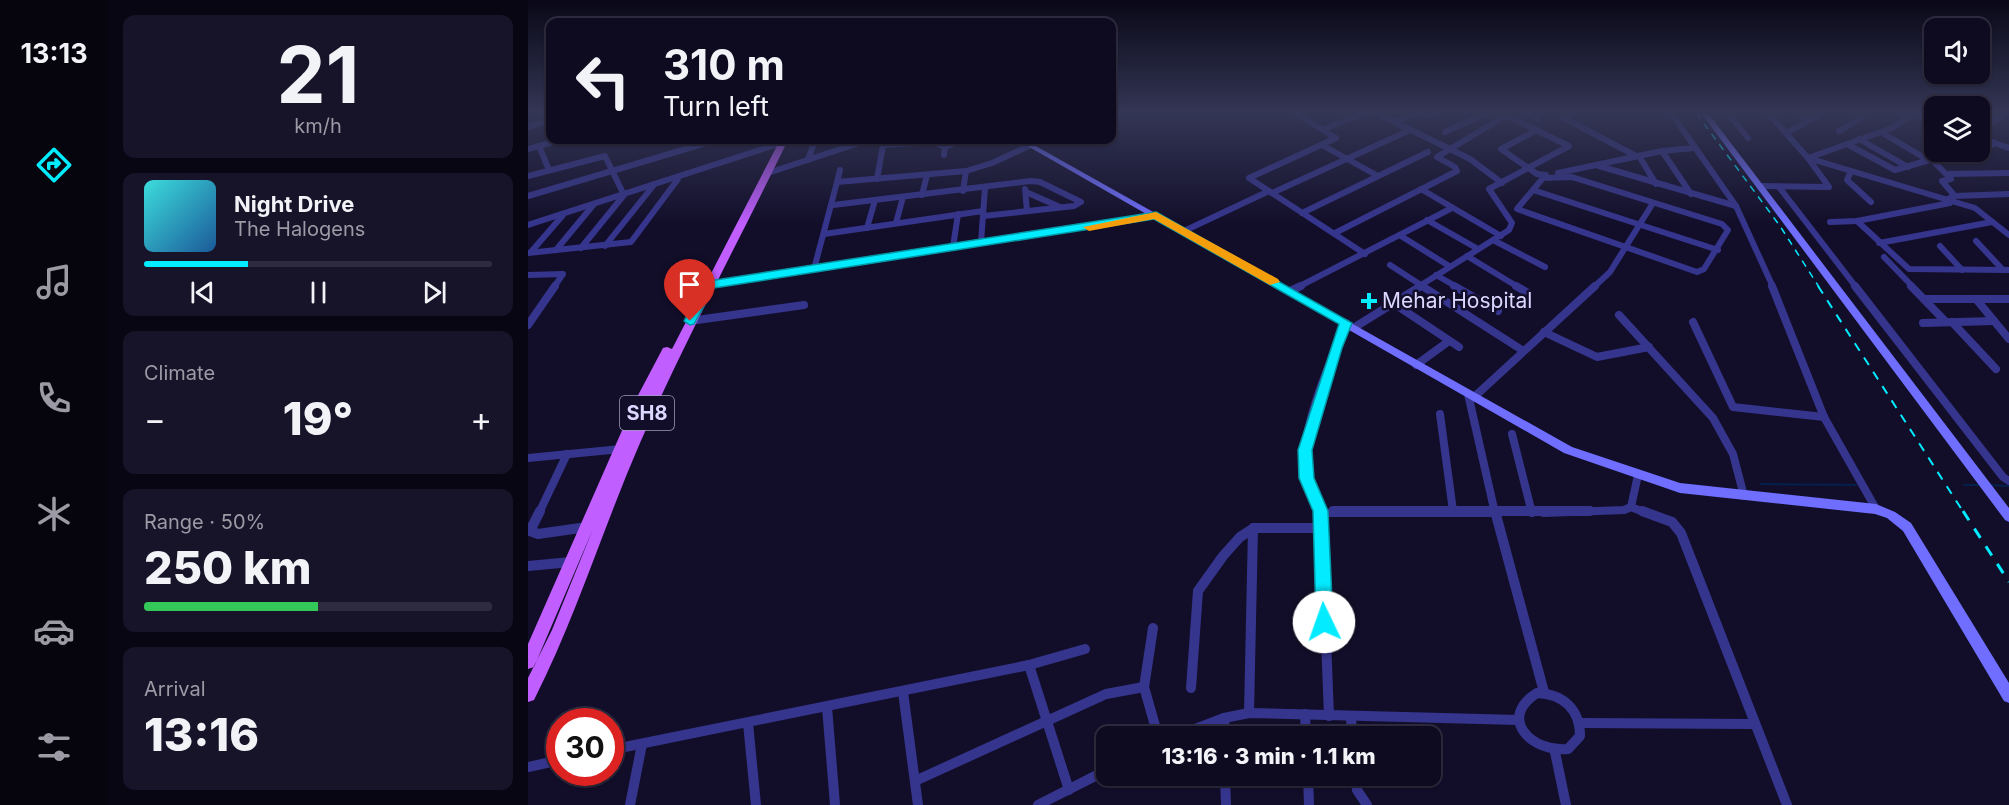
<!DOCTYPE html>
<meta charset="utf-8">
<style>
body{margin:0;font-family:Inter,sans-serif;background:#171329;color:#f1f3f6;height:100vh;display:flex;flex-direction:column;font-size:22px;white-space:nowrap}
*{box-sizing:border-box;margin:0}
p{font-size:20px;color:#9b9aa5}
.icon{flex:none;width:33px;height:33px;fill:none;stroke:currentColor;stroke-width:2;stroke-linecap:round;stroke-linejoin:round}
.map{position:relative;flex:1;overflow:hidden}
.details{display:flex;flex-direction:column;gap:15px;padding:15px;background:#080612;width:420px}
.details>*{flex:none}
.top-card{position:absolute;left:18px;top:18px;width:570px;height:126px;border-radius:12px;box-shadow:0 2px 4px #0004,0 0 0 2px #2e2b3e;background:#0e0a20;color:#f1f3f6;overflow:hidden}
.buttons{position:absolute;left:1396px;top:18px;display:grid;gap:12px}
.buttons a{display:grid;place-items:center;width:66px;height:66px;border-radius:12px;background:#0e0a20;box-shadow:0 2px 4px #0004,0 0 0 2px #2e2b3e;font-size:30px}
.speed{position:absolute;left:18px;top:708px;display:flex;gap:12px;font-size:30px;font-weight:700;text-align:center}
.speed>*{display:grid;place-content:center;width:78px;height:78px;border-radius:50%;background:#0e0a20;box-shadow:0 2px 4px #0004,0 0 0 2px #2e2b3e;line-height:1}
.speed .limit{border:9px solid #d22;background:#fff;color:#111}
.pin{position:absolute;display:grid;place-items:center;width:51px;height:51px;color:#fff;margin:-62px -26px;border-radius:50% 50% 50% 0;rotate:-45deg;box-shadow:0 0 6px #0007}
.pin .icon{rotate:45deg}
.me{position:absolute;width:66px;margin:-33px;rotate:357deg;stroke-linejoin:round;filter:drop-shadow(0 0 4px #0008)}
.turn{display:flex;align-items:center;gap:21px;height:126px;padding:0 18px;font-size:27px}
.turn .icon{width:78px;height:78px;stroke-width:2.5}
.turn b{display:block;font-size:42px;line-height:51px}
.big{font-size:45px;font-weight:800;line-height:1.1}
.details .tile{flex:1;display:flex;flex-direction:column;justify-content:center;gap:9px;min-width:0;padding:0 21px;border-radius:12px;background:#171329}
.details .dial{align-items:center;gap:0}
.dial b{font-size:78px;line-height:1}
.song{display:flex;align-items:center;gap:18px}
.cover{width:72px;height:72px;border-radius:9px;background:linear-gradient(135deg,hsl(180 70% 55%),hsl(210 70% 35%))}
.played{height:6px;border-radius:3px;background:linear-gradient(90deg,#03ebff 30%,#2e2b3e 30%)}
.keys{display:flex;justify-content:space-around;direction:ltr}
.heat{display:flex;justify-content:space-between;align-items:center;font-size:33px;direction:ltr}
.charge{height:9px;border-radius:4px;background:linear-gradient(90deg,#34c759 50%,#2e2b3e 0)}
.trip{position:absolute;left:568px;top:726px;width:345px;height:60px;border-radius:12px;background:#0e0a20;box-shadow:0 2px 4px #0004,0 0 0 2px #2e2b3e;font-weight:800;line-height:60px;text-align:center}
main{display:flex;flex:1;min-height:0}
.tabs{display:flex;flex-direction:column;width:108px;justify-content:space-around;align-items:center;background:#06040d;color:#9b9aa5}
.tabs .icon{width:42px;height:42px}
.tabs .current{color:#03ebff}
.tabs b{font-size:27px;color:#f1f3f6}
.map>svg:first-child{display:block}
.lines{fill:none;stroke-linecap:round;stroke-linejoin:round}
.stream{stroke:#05204c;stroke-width:2}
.street-far2{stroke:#36358e;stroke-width:6}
.street-far1{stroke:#36358e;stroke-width:8}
.street{stroke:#36358e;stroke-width:10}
.secondary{fill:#6f6eff;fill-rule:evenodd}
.primary{fill:#c05eff;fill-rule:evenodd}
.rail-far2{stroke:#03ebff;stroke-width:1.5;stroke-dasharray:7 6;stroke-linecap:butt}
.rail-far1{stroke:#03ebff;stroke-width:2;stroke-dasharray:9 8;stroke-linecap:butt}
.rail{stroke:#03ebff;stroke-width:3;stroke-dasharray:11 10;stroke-linecap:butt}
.route{fill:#03ebff;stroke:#0299a6;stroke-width:1.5}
.slow{fill:#f59e0b}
.poi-dot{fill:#03ebff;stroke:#120e2a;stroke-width:2}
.labels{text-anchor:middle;stroke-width:5;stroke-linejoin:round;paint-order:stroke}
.shield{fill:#120e2a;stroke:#9f9bbf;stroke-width:1.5}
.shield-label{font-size:20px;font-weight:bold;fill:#dbd7ff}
.poi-label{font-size:21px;fill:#dbd7ff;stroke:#120e2a;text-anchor:start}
</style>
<main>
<nav class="tabs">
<b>13:13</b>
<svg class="icon current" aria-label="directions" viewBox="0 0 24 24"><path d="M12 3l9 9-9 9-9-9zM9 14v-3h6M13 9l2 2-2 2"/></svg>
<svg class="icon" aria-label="music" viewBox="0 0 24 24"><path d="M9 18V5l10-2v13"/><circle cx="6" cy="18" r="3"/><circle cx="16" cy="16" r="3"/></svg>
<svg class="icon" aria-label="phone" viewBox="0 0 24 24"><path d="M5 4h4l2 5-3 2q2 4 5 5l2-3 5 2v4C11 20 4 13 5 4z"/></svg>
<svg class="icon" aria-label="climate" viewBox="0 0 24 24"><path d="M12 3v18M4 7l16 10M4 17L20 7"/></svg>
<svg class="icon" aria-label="car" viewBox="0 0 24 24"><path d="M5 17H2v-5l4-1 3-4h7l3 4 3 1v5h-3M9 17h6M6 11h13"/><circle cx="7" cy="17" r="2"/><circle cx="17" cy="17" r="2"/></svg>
<svg class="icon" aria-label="filters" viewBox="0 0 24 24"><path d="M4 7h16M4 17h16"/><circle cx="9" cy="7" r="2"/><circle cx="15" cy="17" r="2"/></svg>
</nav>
<section class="details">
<div class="tile dial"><b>21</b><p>km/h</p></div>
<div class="tile">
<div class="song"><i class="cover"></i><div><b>Night Drive</b><p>The Halogens</p></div></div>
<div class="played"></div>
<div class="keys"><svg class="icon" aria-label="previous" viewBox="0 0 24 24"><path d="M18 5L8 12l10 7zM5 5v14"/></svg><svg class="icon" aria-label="pause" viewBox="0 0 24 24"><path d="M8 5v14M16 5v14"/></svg><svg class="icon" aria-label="next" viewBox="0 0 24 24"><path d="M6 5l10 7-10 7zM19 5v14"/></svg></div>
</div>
<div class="tile"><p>Climate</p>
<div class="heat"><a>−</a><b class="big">19°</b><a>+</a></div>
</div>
<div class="tile"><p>Range · 50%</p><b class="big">250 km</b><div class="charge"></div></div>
<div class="tile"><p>Arrival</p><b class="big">13:16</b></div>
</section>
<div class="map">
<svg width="1481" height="805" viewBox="0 0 1481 805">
<rect width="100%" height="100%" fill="#120e2a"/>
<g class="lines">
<g class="stream">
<path d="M1233 484 1328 485"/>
<path d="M1436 485H1454"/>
<path d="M1462 485 1481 486"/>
</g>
<g class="street-far2">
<path d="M767 113 808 138 721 178 837 254"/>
<path d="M892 113 900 116 907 113"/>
<path d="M999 113 1010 118"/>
<path d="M1045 113 1036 118 1108 156"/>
<path d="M1143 113 1208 206 1245 287"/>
<path d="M1200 113 1220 138"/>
<path d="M1271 113 1279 121"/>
<path d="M1380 113 1407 122"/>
<path d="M867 122 887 113"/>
<path d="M0 127 22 120"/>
<path d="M796 129 836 113"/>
<path d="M1009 130 973 149 1009 174 1018 175"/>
<path d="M1311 131 1334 118V113"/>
<path d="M1452 131 1478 113"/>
<path d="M917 132 959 113"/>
<path d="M1353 132 1400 160"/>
<path d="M1258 133 1295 113"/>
<path d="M1452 138 1481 148"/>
<path d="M1331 139 1380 167"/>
<path d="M1404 140 1407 137"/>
<path d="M1319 144 1367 170 1429 152"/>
<path d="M355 145 406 142 417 147 416 155"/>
<path d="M794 145 850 176"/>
<path d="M11 146 21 170"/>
<path d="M417 147 435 140"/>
<path d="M0 149 32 140"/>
<path d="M922 149 979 115"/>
<path d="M922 149 942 159 974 183"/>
<path d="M1134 151 1163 194"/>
<path d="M1452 151 1458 152 1465 143"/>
<path d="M1111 156 1128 184"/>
<path d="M1280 158 1447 208 1481 235"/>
<path d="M1280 158 1364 128 1384 114"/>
<path d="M1403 159 1423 179 1414 181 1426 195 1419 200"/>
<path d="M280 160 287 140"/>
<path d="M1071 166 1208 206"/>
<path d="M312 170 309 182 438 171 464 163 503 145"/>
<path d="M1323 171 1319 180 1343 202"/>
<path d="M240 173 340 140"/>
<path d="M1030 173 1134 151 1166 148"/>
<path d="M1419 174 1481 173"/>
<path d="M0 176 77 156 96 195 53 248"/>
<path d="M1044 177 1194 224 1200 230 1176 269 1169 272 989 209 1015 178Z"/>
<path d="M349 179 356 140"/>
<path d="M1233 186 1301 187 1280 158 1240 113"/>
<path d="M1251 187 1328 287"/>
<path d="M497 189 499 211"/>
<path d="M893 189 973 236"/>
<path d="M1005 190 1190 250"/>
<path d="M435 191 438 171"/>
<path d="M498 192 532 207"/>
<path d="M744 193 882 130"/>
<path d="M394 195 399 175"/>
<path d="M0 196 188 140"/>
<path d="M1426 196 1481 194"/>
<path d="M305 205 503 181 512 182 553 202 546 206 455 216"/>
<path d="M774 213 900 152"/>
<path d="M899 220 950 249"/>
<path d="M1329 221 1381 269 1481 270"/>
<path d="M1302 222 1329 221 1422 203"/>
<path d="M368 223 375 197"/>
<path d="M0 225 247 145"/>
<path d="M339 228 347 200"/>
<path d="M656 231 741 191"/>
<path d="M807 233 929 171 927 167 909 157 922 149 848 113"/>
<path d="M296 234 455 211"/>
<path d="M873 236 921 266"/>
<path d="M965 240 1017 267"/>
<path d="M1448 241 1475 270"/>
<path d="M453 242 457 188"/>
<path d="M1351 243 1464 222"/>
<path d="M77 246 125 186"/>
<path d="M1412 246 1434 270"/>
<path d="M425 247 430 214"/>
<path d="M28 250 66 204"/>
<path d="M3 252 35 215"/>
<path d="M0 253 103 242 150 179"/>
<path d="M939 256 990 287"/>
<path d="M1356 257 1385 287"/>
<path d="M862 265 896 287"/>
<path d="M286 269 309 182"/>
<path d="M0 275 35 274 26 287"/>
<path d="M908 275 929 287"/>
<path d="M181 285 628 215"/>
<path d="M770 287 924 208"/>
<path d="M890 287 981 230 984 223 961 189 1041 146 973 113"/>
<path d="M1066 287 1082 272 1125 203"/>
</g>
<g class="street-far1">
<path d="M894 286 994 350"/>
<path d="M926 286 970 311"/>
<path d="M988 286 1000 293"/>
<path d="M1244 286 1296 417 1348 509"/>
<path d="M1327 286 1475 477 1481 481"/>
<path d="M1383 286 1418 322"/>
<path d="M762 291 773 286"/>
<path d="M1396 299H1481"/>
<path d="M1448 299 1481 339"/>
<path d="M865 303 931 347"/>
<path d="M1091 315 1185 418 1205 454 1216 496"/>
<path d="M162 321 276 305"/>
<path d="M1165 322 1205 407 1296 417"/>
<path d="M1424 322 1468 369"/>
<path d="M1395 323 1466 321"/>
<path d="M0 325 27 286"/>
<path d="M827 327 893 286"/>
<path d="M1016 332 1069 357 1121 347"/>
<path d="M888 365 921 341"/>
<path d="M940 394 967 513"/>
<path d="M945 398 1067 286"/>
<path d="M912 414 925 511"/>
<path d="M984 434 1004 513"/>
<path d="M0 458 93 449"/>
<path d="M1110 475 1103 507 1118 513"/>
<path d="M793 511C785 497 776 481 776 464 776 420 802 363 818 323"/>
<path d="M11 513 39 454"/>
<path d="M793 513H963"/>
<path d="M1016 513 1096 510 1103 507"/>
</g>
<g class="street">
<path d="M12 511 2 531 10 534 59 527"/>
<path d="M793 511 801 716"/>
<path d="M805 511H1062"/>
<path d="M967 511 1016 692"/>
<path d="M1114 511 1144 522 1153 533 1259 805"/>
<path d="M0 566 43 562"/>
<path d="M625 628 616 687 630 736"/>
<path d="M501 665 541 790"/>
<path d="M663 688 670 591 695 556 712 537 726 528H792"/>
<path d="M375 692 390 805"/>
<path d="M1009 693C1035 694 1052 709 1052 736L1040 749C1004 753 969 718 1009 693Z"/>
<path d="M299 707 307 805"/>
<path d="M721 713 725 528"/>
<path d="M777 714 778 736"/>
<path d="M823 717 824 736"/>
<path d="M696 718 697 736"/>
<path d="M220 723 228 805"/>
<path d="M1052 723 1226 724"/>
<path d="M649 736 696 718 721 713 991 720"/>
<path d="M82 750 501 665 557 649"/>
<path d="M1027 752 1038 805"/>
<path d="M0 767 32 760"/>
<path d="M697 776 698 805"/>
<path d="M780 776 781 805"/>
<path d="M827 776 829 790 839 805"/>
<path d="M387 781 578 694 616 687"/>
<path d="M102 805 114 744"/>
<path d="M510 805 579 770"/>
</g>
<g class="secondary">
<path d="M1173 113H1180L1481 508V522L1477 520Z"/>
<path d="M489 140H497L1044 447 1152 483 1348 504 1367 512 1383 523 1481 683V703L1476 701 1375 531 1359 518 1347 514 1152 493 1036 453Z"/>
</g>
<path class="primary" d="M252 140H260C211 241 157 340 112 443 75 528 48 617 6 700L0 702V678L24 630 65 529 6 667 0 669V644L107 401 135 348 139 347 144 349Z"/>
<path class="rail-far2" d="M1168 113 1252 226 1291 287"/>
<path class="rail-far1" d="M1290 286 1436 513"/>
<path class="rail" d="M1435 511 1481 582"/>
</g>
<linearGradient id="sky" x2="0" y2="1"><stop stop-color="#0a0817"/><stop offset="0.5" stop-color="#333655"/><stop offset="1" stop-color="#333655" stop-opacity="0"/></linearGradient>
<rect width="1481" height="225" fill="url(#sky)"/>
<path class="route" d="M628 212 824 323 814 348 784 450 786 478 800 511 805 622 803 628 796 630 790 628 788 622 785 511 771 478 770 450 811 324 626 219 186 288 166 324 162 325 156 321 175 285 181 281Z"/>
<path class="slow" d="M628 212 750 279 752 282 742 285 626 219 561 231 555 227Z"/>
<path class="poi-dot" d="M838 292h6v6h6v6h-6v6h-6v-6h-6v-6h6z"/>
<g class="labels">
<rect class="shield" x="92" y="396" width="54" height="34" rx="4.5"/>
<g class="shield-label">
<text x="119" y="420">SH8</text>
</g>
<g class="poi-label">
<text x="854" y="308">Mehar Hospital</text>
</g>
</g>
</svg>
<div class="buttons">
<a><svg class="icon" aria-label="sound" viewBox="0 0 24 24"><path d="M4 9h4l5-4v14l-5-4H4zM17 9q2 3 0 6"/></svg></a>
<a><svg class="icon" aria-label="layers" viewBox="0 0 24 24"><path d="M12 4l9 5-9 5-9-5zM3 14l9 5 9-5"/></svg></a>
</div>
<div class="speed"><div class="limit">30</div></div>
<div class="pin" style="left:162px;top:321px;background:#d93025"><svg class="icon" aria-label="arrive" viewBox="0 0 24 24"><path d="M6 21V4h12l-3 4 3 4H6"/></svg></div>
<svg class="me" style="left:796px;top:622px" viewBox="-20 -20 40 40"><circle r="19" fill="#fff"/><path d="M0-13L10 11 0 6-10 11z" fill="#03ebff"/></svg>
<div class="trip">13:16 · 3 min · 1.1 km</div>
<div class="top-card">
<div class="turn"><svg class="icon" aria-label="left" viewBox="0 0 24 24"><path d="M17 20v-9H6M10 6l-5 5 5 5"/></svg><div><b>310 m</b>Turn left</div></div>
</div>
</div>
</main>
